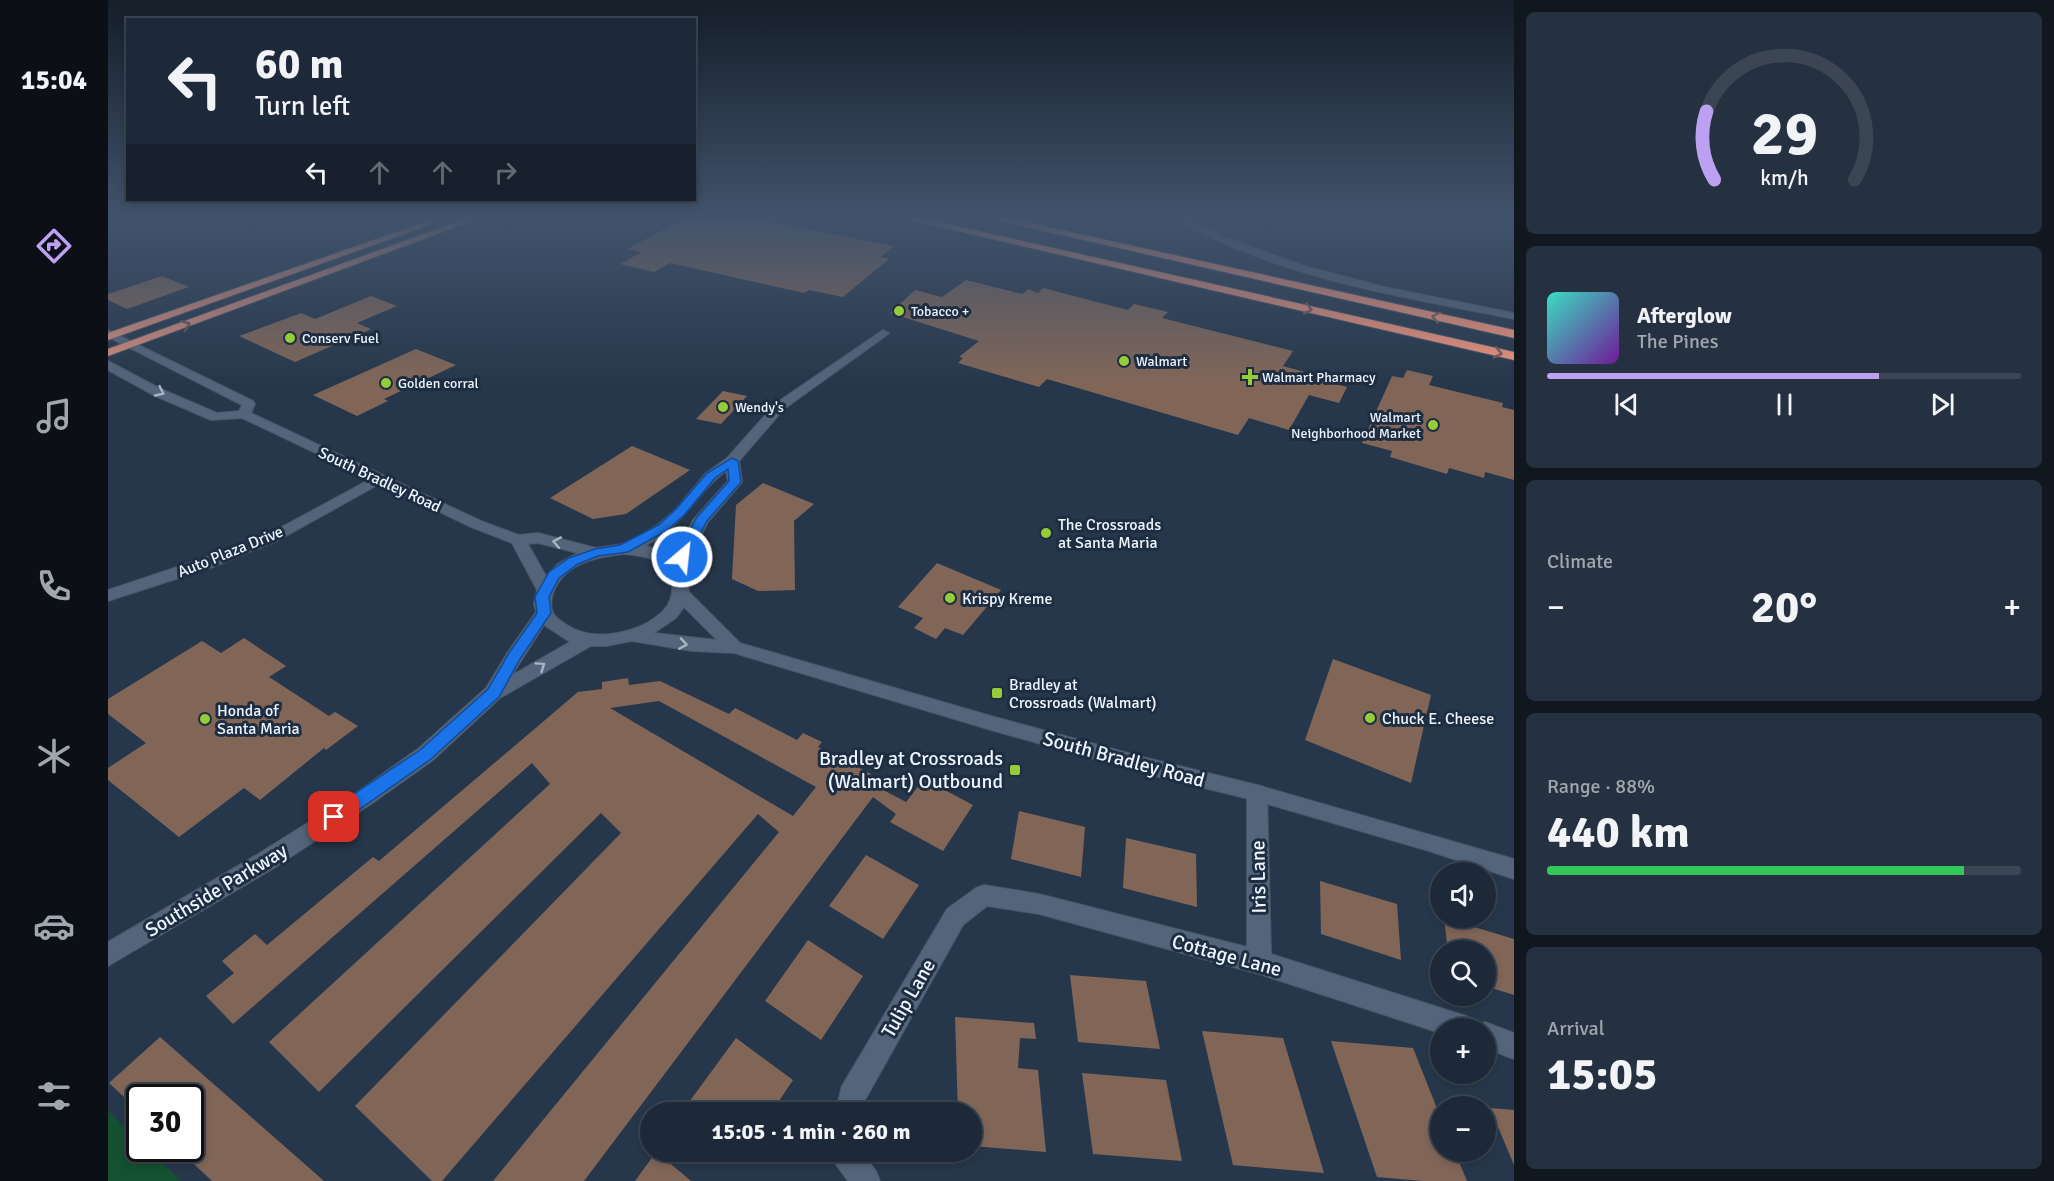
<!DOCTYPE html>
<meta charset="utf-8">
<style>
body{margin:0;font-family:Signika,sans-serif;background:#253140;color:#f1f3f6;height:100vh;display:flex;flex-direction:column;font-size:22px;white-space:nowrap}
*{box-sizing:border-box;margin:0}
p{font-size:20px;color:#a0a6ae}
.icon{flex:none;width:33px;height:33px;fill:none;stroke:currentColor;stroke-width:2;stroke-linecap:round;stroke-linejoin:round}
.map{position:relative;flex:1;overflow:hidden}
.sheet{display:flex;flex-direction:column;gap:12px;padding:12px;background:#10171f;width:540px}
.sheet>*{flex:none}
.guide{position:absolute;left:18px;top:18px;width:570px;height:183px;border-radius:0px;box-shadow:0 3px 9px #0003,0 0 0 2px #3b4553;background:#1d2938;color:#f1f3f6;overflow:hidden}
.tools{position:absolute;left:1322px;top:862px;display:grid;gap:12px}
.tools a{display:grid;place-items:center;width:66px;height:66px;border-radius:50%;background:#1d2938;box-shadow:0 3px 9px #0003,0 0 0 2px #3b4553;font-size:30px}
.speed{position:absolute;left:18px;top:1084px;display:flex;gap:12px;font-size:30px;font-weight:700;text-align:center}
.speed>*{display:grid;place-content:center;width:78px;height:78px;border-radius:50%;background:#1d2938;box-shadow:0 3px 9px #0003,0 0 0 2px #3b4553;line-height:1}
.speed .limit{border:3px solid #111;border-radius:9px;background:#fff;color:#111}
.pin{position:absolute;display:grid;place-items:center;width:51px;height:51px;color:#fff;margin:-26px;border-radius:12px;box-shadow:0 3px 9px #0006}
.me{position:absolute;width:66px;margin:-33px;rotate:28deg;stroke-linejoin:round;filter:drop-shadow(0 0 4px #0008)}
.turn{display:flex;align-items:center;gap:21px;height:126px;padding:0 30px;font-size:27px}
.turn .icon{width:78px;height:78px;stroke-width:2.5}
.turn b{display:block;font-size:42px;line-height:51px}
.lanes{display:flex;align-items:center;height:57px;padding:0 30px;background:#0003;justify-content:center;gap:30px;direction:ltr}
.lanes .off{opacity:.35}
.big{font-size:45px;font-weight:700;line-height:1.1}
.sheet .tile{flex:1;display:flex;flex-direction:column;justify-content:center;gap:9px;min-width:0;padding:0 21px;border-radius:9px;background:#253140}
.sheet .dial{align-items:center;gap:0}
.dial svg{height:156px;overflow:visible;fill:none;stroke:#3b4553;stroke-width:7;stroke-linecap:round;text-anchor:middle}
.dial text{fill:#f1f3f6;stroke:none}
.song{display:flex;align-items:center;gap:18px}
.cover{width:72px;height:72px;border-radius:9px;background:linear-gradient(135deg,hsl(170 70% 55%),hsl(280 70% 35%))}
.played{height:6px;border-radius:3px;background:linear-gradient(90deg,#bca0f2 70%,#3b4553 70%)}
.keys{display:flex;justify-content:space-around;direction:ltr}
.heat{display:flex;justify-content:space-between;align-items:center;font-size:33px;direction:ltr}
.charge{height:9px;border-radius:4px;background:linear-gradient(90deg,#34c759 88%,#3b4553 0)}
.trip{position:absolute;left:532px;top:1102px;width:342px;height:60px;border-radius:30px;background:#1d2938;box-shadow:0 3px 9px #0003,0 0 0 2px #3b4553;font-weight:700;line-height:60px;text-align:center}
main{display:flex;flex:1;min-height:0}
.dock{display:flex;flex-direction:column;width:108px;justify-content:space-around;align-items:center;background:#0c1016;color:#a0a6ae}
.dock .icon{width:42px;height:42px}
.dock .active{color:#bca0f2}
.dock b{font-size:27px;color:#f1f3f6}
.map>svg:first-child{display:block}
.green{fill:#135130}
.building{fill:#816658;fill-rule:evenodd}
.lines{fill:none;stroke-linecap:round;stroke-linejoin:round}
.minor-casing{stroke:#485666;stroke-width:2}
.tertiary-casing{stroke:#485666;stroke-width:2}
.trunk-casing{stroke:#485666;stroke-width:2}
.motorway-casing{stroke:#485666;stroke-width:2}
.minor{fill:#54657b;fill-rule:evenodd}
.tertiary{fill:#54657b;fill-rule:evenodd}
.trunk{fill:#d68c7c;fill-rule:evenodd}
.motorway{fill:#f6957c;fill-rule:evenodd}
.oneway{stroke:#7f5c5b}
.oneway2{stroke:#685358}
.oneway3{stroke:#a8b4c3}
.route{fill:#1a73e8;stroke:#114b97;stroke-width:1.5}
.poi-dot{fill:#96cc3a;stroke:#1e2d40;stroke-width:2}
.labels{text-anchor:middle;stroke-width:6;stroke-linejoin:round;paint-order:stroke}
.far-poi-label{font-size:14px;fill:#ecf4fe;stroke:#1e2d40;text-anchor:start}
.street-label{font-size:16px;fill:#ecf4fe;stroke:#1e2d40}
.poi-label{font-size:16px;fill:#ecf4fe;stroke:#1e2d40;text-anchor:start}
.near-poi-label{font-size:20px;fill:#ecf4fe;stroke:#1e2d40;text-anchor:end}
.near-street-label{font-size:20px;fill:#ecf4fe;stroke:#1e2d40}
</style>
<main>
<nav class="dock">
<b>15:04</b>
<svg class="icon active" aria-label="directions" viewBox="0 0 24 24"><path d="M12 3l9 9-9 9-9-9zM9 14v-3h6M13 9l2 2-2 2"/></svg>
<svg class="icon" aria-label="music" viewBox="0 0 24 24"><path d="M9 18V5l10-2v13"/><circle cx="6" cy="18" r="3"/><circle cx="16" cy="16" r="3"/></svg>
<svg class="icon" aria-label="phone" viewBox="0 0 24 24"><path d="M5 4h4l2 5-3 2q2 4 5 5l2-3 5 2v4C11 20 4 13 5 4z"/></svg>
<svg class="icon" aria-label="climate" viewBox="0 0 24 24"><path d="M12 3v18M4 7l16 10M4 17L20 7"/></svg>
<svg class="icon" aria-label="car" viewBox="0 0 24 24"><path d="M5 17H2v-5l4-1 3-4h7l3 4 3 1v5h-3M9 17h6M6 11h13"/><circle cx="7" cy="17" r="2"/><circle cx="17" cy="17" r="2"/></svg>
<svg class="icon" aria-label="filters" viewBox="0 0 24 24"><path d="M4 7h16M4 17h16"/><circle cx="9" cy="7" r="2"/><circle cx="15" cy="17" r="2"/></svg>
</nav>
<div class="map">
<svg width="1406" height="1181" viewBox="0 0 1406 1181">
<rect width="100%" height="100%" fill="#27374b"/>
<path class="green" d="M0 1111 31 1141 32 1149H40L73 1181H0Z"/>
<g class="building">
<path d="M578 217H637L786 246 772 257 781 259 735 297 701 290 696 293 562 263 546 272 512 264 534 252 520 249Z"/>
<path d="M54 276 81 287 19 309 0 300V294Z"/>
<path d="M858 280 914 294 921 289 930 293 935 288 1020 310 1026 304 1060 312 1054 318 1185 351 1175 366 1200 373 1198 376 1239 387 1231 403 1201 395 1181 430 1141 418 1130 435 939 379 931 387 850 363 855 358 851 357 871 341 782 313 807 290 834 297Z"/>
<path d="M263 296 289 306 249 323 263 329 187 362 131 336 193 313 207 319Z"/>
<path d="M308 349 348 365 276 399 280 401 249 416 205 395Z"/>
<path d="M1299 370 1325 376 1321 385 1395 403 1394 407 1406 410V480L1377 472 1376 478 1341 468 1339 474 1282 457 1284 451 1254 443 1284 376 1295 378Z"/>
<path d="M615 391 639 396 613 424 588 419Z"/>
<path d="M524 446 582 470 518 514 485 519 442 498Z"/>
<path d="M655 483 706 504 686 521 687 590 650 591 624 579 628 505Z"/>
<path d="M829 563 893 590 855 635 837 628 828 639 806 628 815 618 790 607Z"/>
<path d="M136 638 178 666 161 677 221 716 227 712 250 726 218 750 216 748 152 800 136 788 71 837 0 780V768L38 743 0 714V699L94 641 113 653Z"/>
<path d="M1225 659 1323 695 1303 783 1197 740Z"/>
<path d="M520 678 521 685 552 681 621 714 627 708 689 740 695 733 714 742 710 747 763 774 758 781 798 802 816 779 865 805 835 851 782 822 788 814 765 797 476 1181H385L671 832 650 814 334 1181H324L247 1106 513 833 493 813 211 1092 161 1042 442 784 424 763 125 1024 98 996 126 973 114 961 147 934 159 945 265 857 271 861 470 692 494 689V682ZM551 701 708 787 685 816 502 708Z"/>
<path d="M911 811 977 827 973 877 903 859Z"/>
<path d="M1018 838 1088 854 1089 907 1015 888Z"/>
<path d="M758 855 811 885 775 939 721 906Z"/>
<path d="M1212 881 1289 904 1293 960 1213 934Z"/>
<path d="M1336 918 1406 939V995L1377 986V951H1340Z"/>
<path d="M700 940 755 976 713 1040 657 1001Z"/>
<path d="M962 975 1038 981 1052 1049 970 1042Z"/>
<path d="M847 1017 926 1023 928 1039 912 1038 910 1068 930 1070 938 1152 864 1146V1113H850Z"/>
<path d="M1094 1031 1175 1038 1216 1173 1125 1165Z"/>
<path d="M52 1037 216 1181H104L70 1149H82V1098H32V1112L1 1083Z"/>
<path d="M628 1038 685 1080 663 1113H573Z"/>
<path d="M1223 1041 1305 1048 1332 1116V1152H1347L1359 1181H1315L1269 1177Z"/>
<path d="M974 1073 1058 1080 1074 1161 985 1154Z"/>
<path d="M1382 1108 1406 1110V1165Z"/>
<path d="M548 1152 570 1170 583 1181H527Z"/>
</g>
<g class="lines">
<g class="minor-casing">
<g id="minor">
<path d="M1068 217H1079L1114 236 1196 266 1277 287 1406 313V319C1311 300 1214 285 1125 247 1106 239 1084 230 1068 217Z"/>
<path d="M775 330 781 333 779 335 676 409 631 461 634 482 600 522 574 572H562L560 568 585 520 620 481 618 471C585 495 575 530 532 548 524 551 518 555 509 552L507 549 509 546 527 539 551 524 568 509 598 473 619 458 668 403Z"/>
<path d="M270 475 275 476 277 479 275 482 169 541 105 567 0 601V590L93 559 159 535Z"/>
<path d="M1149 785 1156 787 1159 793 1163 954 1358 1016 1367 1020 1369 1025 1377 1022 1406 1033V1059L1377 1048V1029H1332V1033L1151 974 931 914 879 906 855 925 757 1100 755 1113H727L734 1086 839 909 868 888 876 885 931 894 1139 947V793L1142 787Z"/>
<path d="M722 1152H754L768 1171 772 1181H740L726 1162Z"/>
</g>
</g>
<g class="tertiary-casing">
<path id="tertiary" d="M0 330 145 401 147 404 143 413 373 521 411 535 430 533 488 548 515 544 539 546 557 552 575 569 579 578 581 592 632 643 883 716 1035 757 1149 785 1406 859V879L1321 851 1149 801 1035 773 883 730 626 653 584 651 524 641 498 646H483L392 698 325 760 266 802 166 868 0 966V942L150 854 252 790 311 748 378 688 400 652 428 612 426 604 429 590 404 543 363 527 134 418 103 420 45 395 0 370V361L53 389 109 413 131 411 134 405 0 337ZM430 543 470 553 450 564 438 576 420 544ZM515 554C537 556 560 558 564 584 565 594 563 602 556 610 534 633 486 643 459 625 454 622 448 618 445 613 442 606 443 597 446 591 457 563 489 557 515 554ZM576 607 609 640 546 633 568 618ZM436 625 462 642 404 675Z"/>
</g>
<g class="trunk-casing">
<g id="trunk">
<path d="M362 217H375L0 356V349Z"/>
<path d="M320 221 327 223 0 340V333Z"/>
</g>
</g>
<g class="motorway-casing">
<g id="motorway">
<path d="M789 217H808L1406 352V360Z"/>
<path d="M875 217H894L1406 330V338Z"/>
</g>
</g>
<use href="#minor" class="minor"/>
<use href="#tertiary" class="tertiary"/>
<use href="#trunk" class="trunk"/>
<use href="#motorway" class="motorway"/>
</g>
<defs><path id="oneway-chevron" d="M-2-3.5L2.5 0L-2 3.5" fill="none" stroke-width="1.6" stroke-linecap="round" stroke-linejoin="round" transform="scale(1.5)"/></defs>
<g class="oneway">
<use href="#oneway-chevron" transform="translate(1200 309) rotate(13)"/>
<use href="#oneway-chevron" transform="translate(1328 317) rotate(-168)"/>
<use href="#oneway-chevron" transform="translate(1390 353) rotate(13)"/>
</g>
<use class="oneway2" href="#oneway-chevron" transform="translate(78 325) rotate(-20)"/>
<g class="oneway3">
<use href="#oneway-chevron" transform="translate(52 392) rotate(25)"/>
<use href="#oneway-chevron" transform="translate(449 542) rotate(-169)"/>
<use href="#oneway-chevron" transform="translate(575 644) rotate(9)"/>
<use href="#oneway-chevron" transform="translate(433 666) rotate(-34)"/>
</g>
<linearGradient id="sky" x2="0" y2="1"><stop stop-color="#151e29"/><stop offset="0.57" stop-color="#41536c"/><stop offset="1" stop-color="#41536c" stop-opacity="0"/></linearGradient>
<rect width="1406" height="383" fill="url(#sky)"/>
<path class="route" d="M624 458 630 461 633 482 599 521 578 560H569L567 557 589 517 621 481 620 469 607 478 577 514 560 530 520 552 490 556 470 564 451 578 441 597 443 613 412 659 391 697 323 759 232 823 226 825 219 823 217 817 219 812 312 750 380 689 401 653 429 613 427 597 441 572 461 558 487 549 512 545 551 525 568 509 599 473Z"/>
<g class="poi-dot">
<circle cx="791" cy="311" r="6"/>
<circle cx="182" cy="338" r="6"/>
<circle cx="1016" cy="361" r="6"/>
<path d="M1139 368h6v6h6v6h-6v6h-6v-6h-6v-6h6z"/>
<circle cx="278" cy="383" r="6"/>
<circle cx="615" cy="407" r="6"/>
<circle cx="1325" cy="425" r="6"/>
<circle cx="938" cy="533" r="6"/>
<circle cx="842" cy="598" r="6"/>
<rect x="883" y="687" width="12" height="12" rx="3"/>
<circle cx="1262" cy="718" r="6"/>
<circle cx="97" cy="719" r="6"/>
<rect x="901" y="764" width="12" height="12" rx="3"/>
</g>
<g class="labels">
<g class="far-poi-label">
<text x="803" y="316">Tobacco +</text>
<text x="194" y="343">Conserv Fuel</text>
<text x="1028" y="366">Walmart</text>
<text x="1154" y="382">Walmart Pharmacy</text>
<text x="290" y="388">Golden corral</text>
<text x="627" y="412">Wendy's</text>
<text x="1313" y="422" text-anchor="end">Walmart<tspan x="1313" dy="16">Neighborhood Market</tspan></text>
</g>
<g class="street-label">
<text transform="translate(272 479) rotate(25)" y="6">South Bradley Road</text>
<text transform="translate(122 551) rotate(-22)" y="6">Auto Plaza Drive</text>
</g>
<g class="poi-label">
<text x="950" y="530">The Crossroads<tspan x="950" dy="18">at Santa Maria</tspan></text>
<text x="854" y="604">Krispy Kreme</text>
<text x="901" y="690">Bradley at<tspan x="901" dy="18">Crossroads (Walmart)</tspan></text>
<text x="109" y="716">Honda of<tspan x="109" dy="18">Santa Maria</tspan></text>
<text x="1274" y="724">Chuck E. Cheese</text>
</g>
<g class="near-poi-label">
<text x="895" y="765">Bradley at Crossroads<tspan x="895" dy="23">(Walmart) Outbound</tspan></text>
</g>
<g class="near-street-label">
<text transform="translate(1016 759) rotate(15)" y="7">South Bradley Road</text>
<text transform="translate(1150 877) rotate(-91)" y="7">Iris Lane</text>
<text transform="translate(108 890) rotate(-31)" y="7">Southside Parkway</text>
<text transform="translate(1119 955) rotate(15)" y="7">Cottage Lane</text>
<text transform="translate(800 998) rotate(-60)" y="7">Tulip Lane</text>
</g>
</g>
</svg>
<div class="tools">
<a><svg class="icon" aria-label="sound" viewBox="0 0 24 24"><path d="M4 9h4l5-4v14l-5-4H4zM17 9q2 3 0 6"/></svg></a>
<a><svg class="icon" aria-label="search" viewBox="0 0 24 24"><circle cx="10" cy="10" r="6"/><path d="M15 15l6 6"/></svg></a>
<a>+</a>
<a>−</a>
</div>
<div class="speed"><div class="limit">30</div></div>
<div class="pin" style="left:226px;top:817px;background:#d93025"><svg class="icon" aria-label="arrive" viewBox="0 0 24 24"><path d="M6 21V4h12l-3 4 3 4H6"/></svg></div>
<svg class="me" style="left:574px;top:557px" viewBox="-20 -20 40 40"><circle r="17" fill="#1a73e8" stroke="#fff" stroke-width="3"/><path d="M0-11L8 9 0 5-8 9z" fill="#fff"/></svg>
<div class="trip">15:05 · 1 min · 260 m</div>
<div class="guide">
<div class="turn"><svg class="icon" aria-label="left" viewBox="0 0 24 24"><path d="M17 20v-9H6M10 6l-5 5 5 5"/></svg><div><b>60 m</b>Turn left</div></div>
<div class="lanes"><svg class="icon" aria-label="left" viewBox="0 0 24 24"><path d="M17 20v-9H6M10 6l-5 5 5 5"/></svg><svg class="icon off" aria-label="ahead" viewBox="0 0 24 24"><path d="M12 20V5M6 11l6-6 6 6"/></svg><svg class="icon off" aria-label="ahead" viewBox="0 0 24 24"><path d="M12 20V5M6 11l6-6 6 6"/></svg><svg class="icon off" aria-label="right" viewBox="0 0 24 24"><path d="M7 20v-9h11M14 6l5 5-5 5"/></svg></div>
</div>
</div>
<section class="sheet">
<div class="tile dial"><svg viewBox="0 0 100 80">
<path d="M14 69A42 42 0 1 1 86 69"/>
<path d="M14 69A42 42 0 0 1 10 34" stroke="#bca0f2"/>
<text x="50" y="56" font-size="32" font-weight="700">29</text>
<text x="50" y="72" font-size="11">km/h</text>
</svg></div>
<div class="tile">
<div class="song"><i class="cover"></i><div><b>Afterglow</b><p>The Pines</p></div></div>
<div class="played"></div>
<div class="keys"><svg class="icon" aria-label="previous" viewBox="0 0 24 24"><path d="M18 5L8 12l10 7zM5 5v14"/></svg><svg class="icon" aria-label="pause" viewBox="0 0 24 24"><path d="M8 5v14M16 5v14"/></svg><svg class="icon" aria-label="next" viewBox="0 0 24 24"><path d="M6 5l10 7-10 7zM19 5v14"/></svg></div>
</div>
<div class="tile"><p>Climate</p>
<div class="heat"><a>−</a><b class="big">20°</b><a>+</a></div>
</div>
<div class="tile"><p>Range · 88%</p><b class="big">440 km</b><div class="charge"></div></div>
<div class="tile"><p>Arrival</p><b class="big">15:05</b></div>
</section>
</main>
